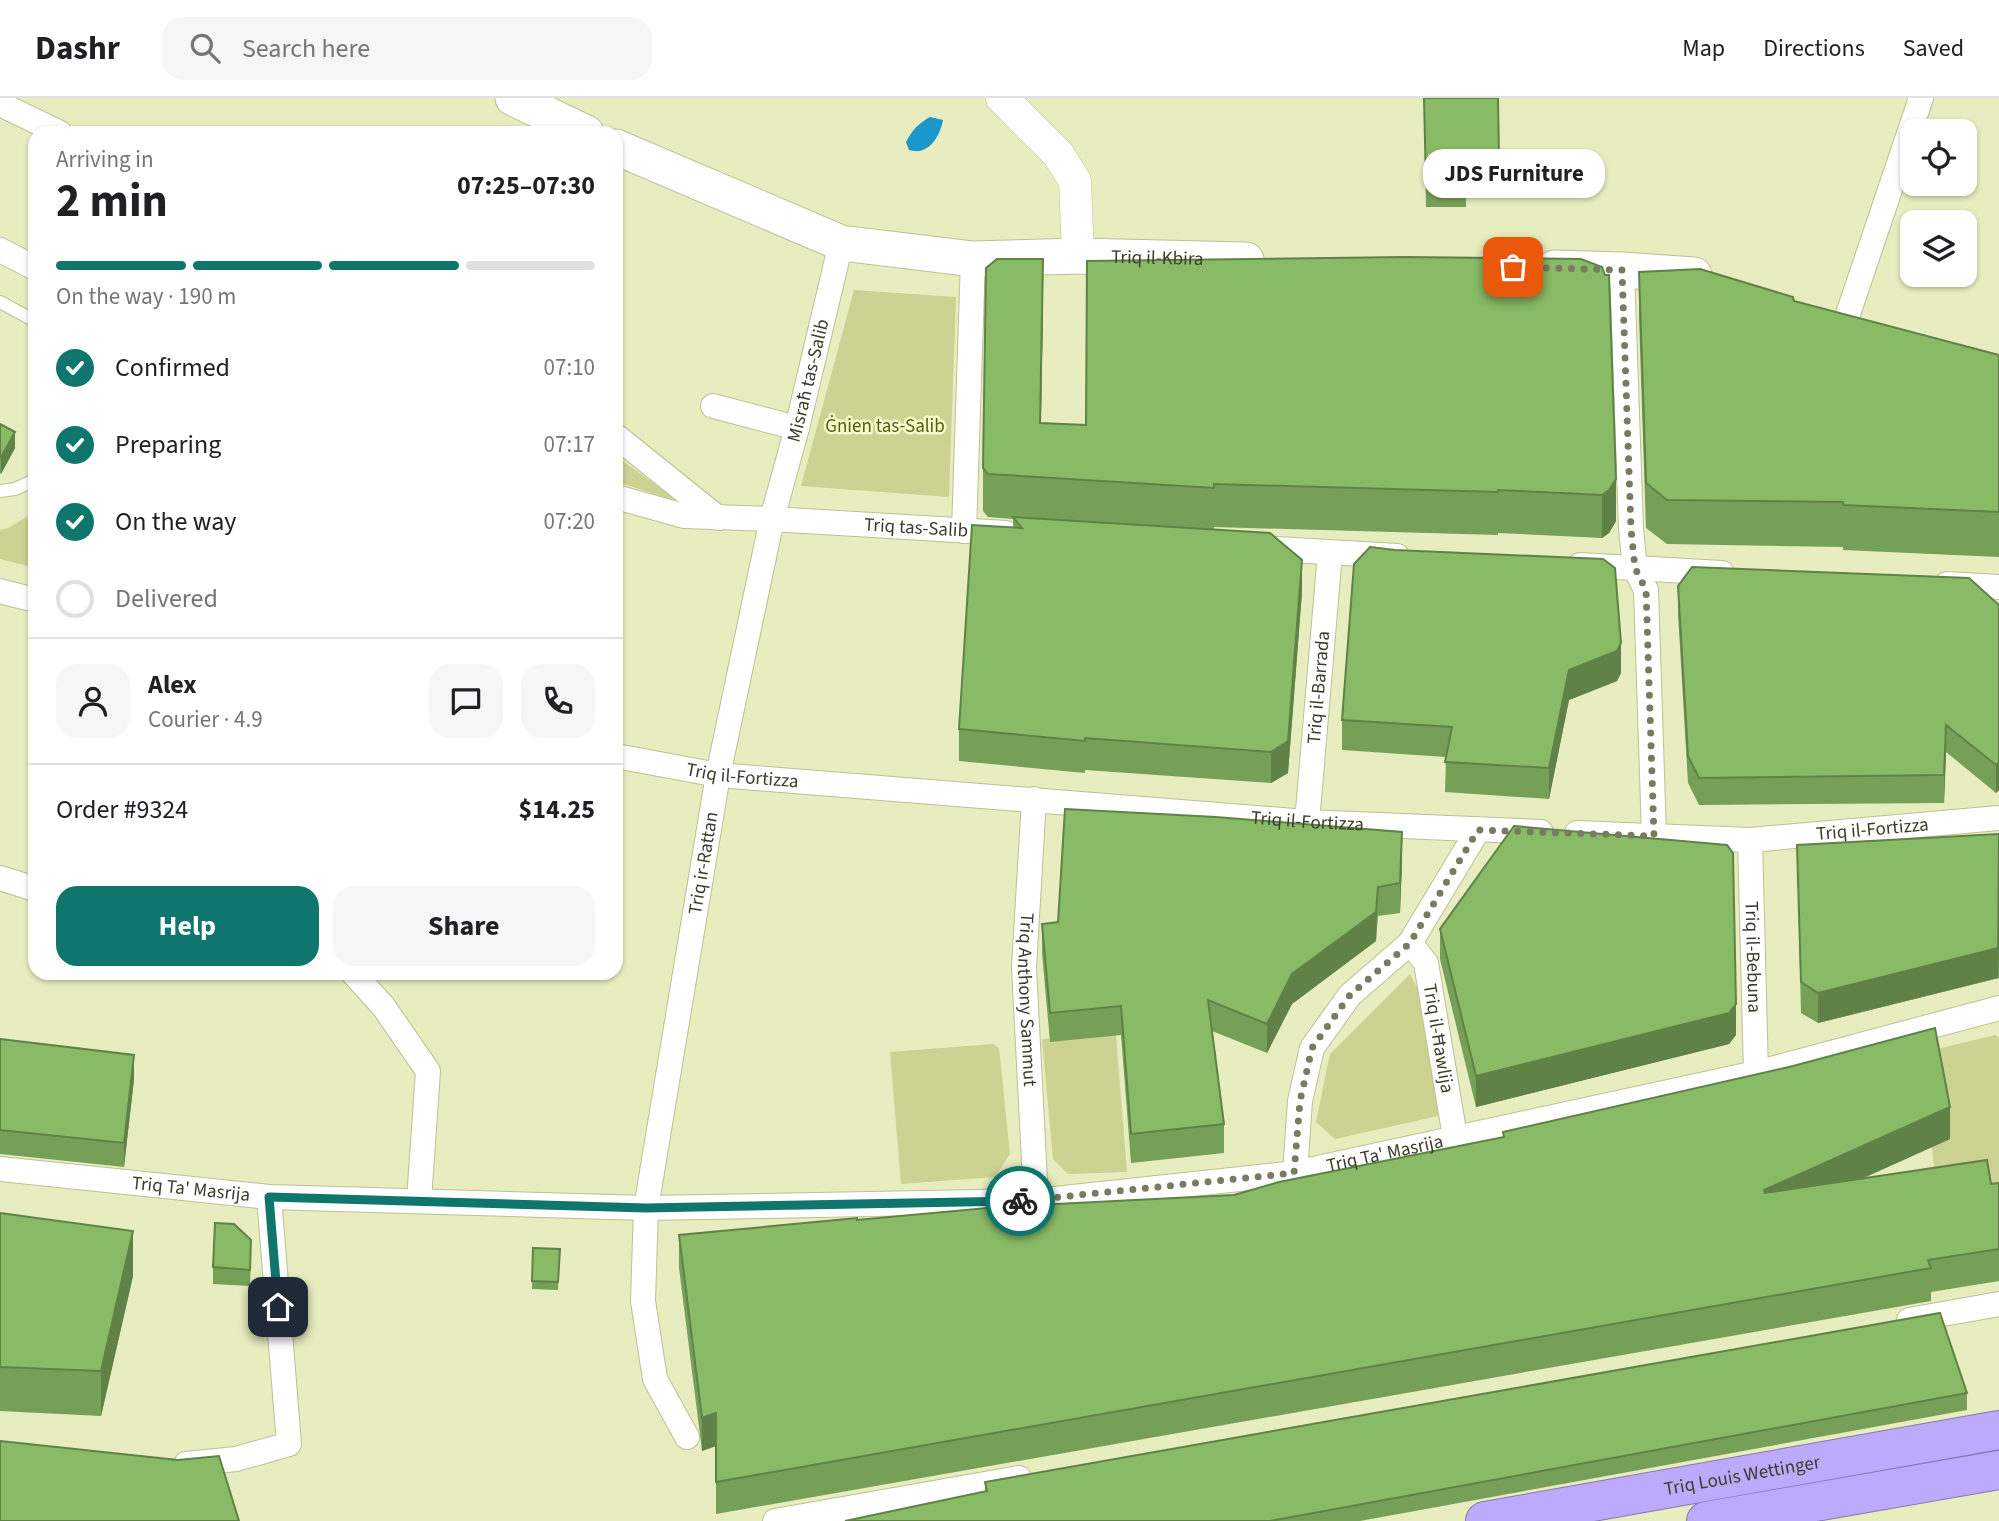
<!DOCTYPE html>
<meta charset="utf-8">
<style>
:root{--surface:#fff;--page:#f6f6f6;--text:#202124;--muted:#757577;--line:#e0e0e0;--accent:#0f766e}
body{margin:0;font-family:"Source Sans 3",sans-serif;background:var(--page);color:var(--text);height:100vh;display:flex;flex-direction:column;font-size:26px;white-space:nowrap}
*{box-sizing:border-box;margin:0}
p{font-size:23px;color:var(--muted)}
.icon{flex:none;width:38px;height:38px;fill:none;stroke:currentColor;stroke-width:2;stroke-linecap:round;stroke-linejoin:round}
.map{position:relative;flex:1;overflow:hidden}
.sheet{position:absolute;left:28px;top:28px;width:595px;height:854px;display:flex;flex-direction:column;background:var(--surface);border-radius:21px;box-shadow:0 2px 5px #0004}
.sheet>*{flex:none}
.fabs{position:absolute;left:1900px;top:21px;display:grid;gap:14px}
.fabs a{display:grid;place-items:center;width:77px;height:77px;border-radius:14px;background:var(--surface);box-shadow:0 2px 5px #0004;font-size:35px}
.pin{position:absolute;display:grid;place-items:center;width:60px;height:60px;color:#fff;margin:-30px;border-radius:14px;box-shadow:0 4px 10px #0006}
.courier{position:absolute;display:grid;place-items:center;width:70px;height:70px;margin:-35px;border:5px solid #0f766e;border-radius:50%;background:#fff;color:#222;box-shadow:0 2px 9px #0007}
.bubble{position:absolute;height:49px;border-radius:21px;background:var(--surface);box-shadow:0 2px 5px #0004;font-size:23px;font-weight:700;line-height:49px;text-align:center}
.summary em{font-style:normal;font-weight:700}
.summary div{display:flex;flex-direction:column-reverse}
.summary{display:flex;align-items:center;justify-content:space-between;height:119px;padding:0 28px}
h1{font-size:46px;font-weight:700;line-height:52px}
.bar{display:grid;grid-template-columns:repeat(4,1fr);gap:10px 7px;align-content:center;height:84px;padding:0 28px}
.bar i{height:9px;border-radius:5px;background:var(--line)}
.bar .current{background:var(--accent)}
.bar p{grid-column:span 4}
.line{display:flex;align-items:center;gap:18px;padding:0 28px;border-top:2px solid var(--line)}
.line div{flex:1}
.round{display:grid;place-items:center;flex:none;width:74px;height:74px;border-radius:21px;background:var(--page)}
ol{padding:0 28px;list-style:none}
li{display:flex;align-items:center;gap:21px;height:77px}
li p{margin-inline-start:auto}
li .icon{padding:7px;border-radius:50%;background:var(--accent);color:#fff;stroke-width:4}
li:last-child{color:var(--muted)}
li i{width:38px;height:38px;border:4px solid var(--line);border-radius:50%}
.cta{display:flex;gap:14px;margin-top:auto;padding:14px 28px}
.cta a{flex:1;height:80px;border-radius:21px;background:var(--accent);color:#fff;font-size:28px;font-weight:700;line-height:80px;text-align:center}
.cta a+a{background:var(--page);color:var(--text)}
header{display:flex;align-items:center;gap:42px;box-sizing:border-box;height:98px;padding:0 35px;background:var(--surface);border-bottom:2px solid var(--line)}
header strong{font-size:33px}
nav{display:flex;gap:38px;margin-inline-start:auto;font-size:24px}
.search{width:490px;height:63px;background:var(--page);display:flex;align-items:center;gap:18px;box-sizing:border-box;padding:0 24px;border-radius:21px;color:var(--muted);font-size:26px}
.map>svg:first-child{display:block}
.green{fill:#cbd292}
.water{fill:#1c97cb}
.lines{fill:none;stroke-linecap:round;stroke-linejoin:round}
.service-casing{stroke:#bbc194;stroke-width:14}
.minor-casing{stroke:#bbc194;stroke-width:26}
.tertiary-casing{stroke:#bbc194;stroke-width:33}
.secondary-casing{stroke:#bbc194;stroke-width:37}
.trunk-casing{stroke:#8576b3;stroke-width:40}
.service{stroke:#fff;stroke-width:12}
.minor{stroke:#fff;stroke-width:24}
.tertiary{stroke:#fff;stroke-width:32}
.secondary{stroke:#fff;stroke-width:35}
.trunk{stroke:#beaafc;stroke-width:38}
.wall{fill:#76a057}
.shaded-wall{fill:#608247}
.building{fill:#89ba65;stroke:#608247;stroke-width:2}
.done{stroke:#777b5f;stroke-width:7;stroke-dasharray:0 12.6}
.route{stroke:#0f766e;stroke-width:9}
.labels{text-anchor:middle;dominant-baseline:central;stroke-width:5;stroke-linejoin:round;paint-order:stroke}
.street-label{font-size:19px;fill:#3b3d2b;stroke:#f4facc}
.park-label{font-size:19px;fill:#575b11;stroke:#f4facc}
</style>
<header>
<strong>Dashr</strong>
<div class="search"><svg class="icon" aria-label="search" viewBox="0 0 24 24"><circle cx="10" cy="10" r="6"/><path d="M15 15l6 6"/></svg>Search here</div>
<nav><a>Map</a><a>Directions</a><a>Saved</a></nav>
</header>
<div class="map">
<svg width="1999" height="1423" viewBox="0 0 1999 1423">
<rect width="100%" height="100%" fill="#e7edbf"/>
<g class="green">
<path d="M 854,192 L 956,199 L 949,399 L 801,388 Z"/>
<path d="M 616,358 L 678,403 L 616,384 Z"/>
<path d="M 35,414 L 35,470 L 0,461 L 0,432 L 8,430 Z"/>
<path d="M 1410,876 L 1428,910 L 1447,1016 L 1335,1041 L 1316,1024 L 1330,956 Z"/>
<path d="M 1116,937 L 1127,1074 L 1068,1076 L 1053,1061 L 1042,941 Z"/>
<path d="M 1995,937 L 1999,939 L 1999,1092 L 1938,1101 L 1921,955 Z"/>
<path d="M 993,946 L 999,950 L 1010,1056 L 995,1079 L 901,1086 L 890,954 Z"/>
</g>
<path class="water" d="M 930,19 L 943,22 C 940,39 928,58 909,52 L 906,44 C 912,32 919,25 930,19 Z"/>
<g class="lines">
<g class="service-casing">
<g id="service">
<path d="M 0,204 L 35,223"/>
<path d="M 0,393 L 15,391 L 35,382"/>
</g>
</g>
<g class="minor-casing">
<g id="minor">
<path d="M 0,6 L 60,35"/>
<path d="M 0,152 L 35,170"/>
<path d="M 1622,172 L 1631,431 L 1635,470 L 1646,492 L 1654,738"/>
<path d="M 1847,219 L 1921,0"/>
<path d="M 713,308 L 797,330"/>
<path d="M 616,338 L 718,420"/>
<path id="s1" d="M 616,399 L 684,418 L 772,421 L 1006,435"/>
<path d="M 964,433 L 973,161"/>
<path d="M 1259,450 L 1397,458"/>
<path d="M 1580,467 L 1722,475"/>
<path d="M 1947,486 L 1999,489"/>
<path d="M 0,493 L 35,502"/>
<path id="s2" d="M 616,658 L 718,677 L 1307,724 L 1541,734"/>
<path id="s3" d="M 1034,701 L 1024,869 L 1036,1103"/>
<path id="s4" d="M 1307,724 L 1330,455"/>
<path id="s5" d="M 1577,735 L 1750,742 L 1999,720"/>
<path id="s6" d="M 1750,742 L 1756,975"/>
<path d="M 0,780 L 35,791"/>
<path id="s7" d="M 1410,845 L 1426,865 L 1455,1039"/>
<path d="M 353,875 L 383,908 L 428,973 L 419,1102"/>
<path id="s8" d="M 0,1071 L 269,1099 L 646,1110 L 1036,1103 L 1295,1075 L 1756,975 L 1999,910"/>
<path d="M 1295,1075 L 1300,1003 L 1312,950 L 1350,897 L 1410,845 L 1478,732"/>
<path d="M 1909,1222 L 1999,1206"/>
<path id="s9" d="M 687,1339 L 655,1281 L 643,1203 L 646,1110 L 718,677 L 772,421 L 797,330 L 841,145"/>
<path d="M 186,1366 L 236,1361 L 289,1346 L 269,1099"/>
<path d="M 775,1423 L 1019,1380"/>
</g>
</g>
<g class="tertiary-casing">
<path id="tertiary" d="M 1002,0 L 1058,56 L 1075,83 L 1078,158"/>
</g>
<g class="secondary-casing">
<g id="secondary">
<path d="M 513,0 L 586,35"/>
<path id="s10" d="M 616,49 L 841,145 L 973,161 L 1078,158 L 1246,162"/>
<path d="M 1554,170 L 1622,172 L 1694,177"/>
</g>
</g>
<g class="trunk-casing">
<g id="trunk">
<path id="s11" d="M 1485,1423 L 1999,1332"/>
<path d="M 1706,1423 L 1999,1372"/>
</g>
</g>
<use href="#service" class="service"/>
<use href="#minor" class="minor"/>
<use href="#tertiary" class="tertiary"/>
<use href="#secondary" class="secondary"/>
<use href="#trunk" class="trunk"/>
</g>
<g class="wall">
<path d="M 1424,0 L 1498,0 L 1499,86 L 1466,87 L 1466,109 L 1426,109 Z"/>
<path d="M 1581,161 L 1616,423 L 1609,435 L 1602,440 L 1498,435 L 1498,437 L 1214,429 L 1214,431 L 1302,494 L 1288,675 L 1271,685 L 1085,672 L 1085,675 L 959,663 L 959,631 L 1013,429 L 1013,421 L 988,419 L 983,413 L 983,370 L 1043,204 L 1041,325 L 1086,327 Z"/>
<path d="M 1639,174 L 1794,203 L 1999,257 L 1999,459 L 1843,452 L 1843,449 L 1667,446 L 1646,430 L 1639,219 Z"/>
<path d="M 0,326 L 15,350 L 1,376 L 0,375 Z"/>
<path d="M 1678,488 L 1999,507 L 1999,692 L 1996,695 L 1946,654 L 1944,705 L 1699,707 L 1688,685 L 1678,516 Z"/>
<path d="M 1621,575 L 1617,583 L 1569,602 L 1549,701 L 1445,694 L 1446,659 L 1342,652 L 1342,622 Z"/>
<path d="M 1999,736 L 1999,880 L 1818,925 L 1801,915 L 1797,747 Z"/>
<path d="M 1402,763 L 1400,815 L 1378,818 L 1376,843 L 1292,906 L 1267,955 L 1212,933 L 1224,1026 L 1224,1055 L 1131,1065 L 1121,937 L 1050,944 L 1042,855 L 1042,826 L 1058,824 Z"/>
<path d="M 1440,831 L 1736,937 L 1729,946 L 1476,1009 L 1440,861 Z"/>
<path d="M 0,941 L 134,981 L 124,1069 L 0,1056 Z"/>
<path d="M 1503,1034 L 1950,1041 L 1864,1080 L 1991,1086 L 1999,1085 L 1999,1183 L 1931,1194 L 1931,1203 L 716,1416 L 716,1348 L 702,1353 L 679,1170 L 679,1137 L 857,1122 L 1234,1097 L 1503,1039 Z"/>
<path d="M 0,1115 L 133,1178 L 101,1318 L 0,1313 Z"/>
<path d="M 533,1150 L 560,1151 L 558,1192 L 532,1191 Z"/>
<path d="M 251,1158 L 250,1188 L 213,1186 L 213,1169 Z"/>
<path d="M 1967,1295 L 1967,1312 L 1360,1423 L 845,1423 L 985,1394 L 985,1384 Z"/>
</g>
<g class="shaded-wall">
<path d="M 1043,161 L 1043,204 L 1040,368 L 1040,325 Z"/>
<path d="M 15,334 L 15,350 L 1,376 L 1,359 Z"/>
<path d="M 1616,381 L 1616,423 L 1609,435 L 1602,440 L 1602,397 Z"/>
<path d="M 1302,462 L 1302,494 L 1288,675 L 1271,685 L 1271,654 Z"/>
<path d="M 1621,545 L 1621,575 L 1617,583 L 1569,602 L 1549,701 L 1549,670 L 1569,572 Z"/>
<path d="M 1946,627 L 1946,654 L 1944,705 L 1944,677 Z"/>
<path d="M 1999,664 L 1999,692 L 1996,695 L 1996,667 Z"/>
<path d="M 1402,734 L 1402,763 L 1400,815 L 1400,785 Z"/>
<path d="M 1378,789 L 1376,843 L 1292,906 L 1267,955 L 1267,926 L 1292,876 Z"/>
<path d="M 1999,849 L 1998,880 L 1818,925 L 1818,895 Z"/>
<path d="M 1736,906 L 1736,937 L 1729,946 L 1476,1009 L 1476,978 Z"/>
<path d="M 134,957 L 134,981 L 124,1069 L 124,1045 Z"/>
<path d="M 1950,1009 L 1950,1041 L 1764,1124 L 1764,1092 Z"/>
<path d="M 133,1133 L 133,1178 L 101,1318 L 101,1273 Z"/>
<path d="M 716,1315 L 716,1348 L 702,1353 L 702,1320 Z"/>
</g>
<g class="building">
<path d="M 1424,0 L 1498,0 L 1499,62 L 1466,62 L 1466,85 L 1426,85 Z"/>
<path d="M 1405,159 L 1581,161 L 1602,169 L 1605,177 L 1609,177 L 1616,381 L 1609,392 L 1602,397 L 1498,392 L 1498,394 L 1214,386 L 1214,390 L 988,376 L 983,370 L 986,170 L 997,161 L 1043,161 L 1040,325 L 1086,327 L 1087,163 Z"/>
<path d="M 1700,171 L 1793,199 L 1794,203 L 1999,257 L 1999,414 L 1843,407 L 1843,404 L 1667,402 L 1646,385 L 1639,174 Z"/>
<path d="M 0,326 L 15,334 L 1,359 L 0,359 Z"/>
<path d="M 1013,419 L 1270,435 L 1302,462 L 1288,643 L 1271,654 L 1085,640 L 1085,643 L 959,631 L 972,427 L 1022,430 Z"/>
<path d="M 1370,449 L 1395,452 L 1603,461 L 1615,470 L 1621,545 L 1617,553 L 1569,572 L 1549,670 L 1445,664 L 1452,629 L 1342,622 L 1354,466 Z"/>
<path d="M 1692,469 L 1969,480 L 1999,507 L 1999,664 L 1996,667 L 1946,627 L 1944,677 L 1699,680 L 1688,658 L 1678,488 Z"/>
<path d="M 1065,711 L 1216,719 L 1402,734 L 1400,785 L 1378,789 L 1376,814 L 1292,876 L 1267,926 L 1208,902 L 1224,1026 L 1131,1036 L 1121,908 L 1050,915 L 1042,826 L 1058,824 Z"/>
<path d="M 1514,728 L 1727,747 L 1733,755 L 1736,906 L 1729,915 L 1476,978 L 1440,831 Z"/>
<path d="M 1999,736 L 1998,850 L 1818,895 L 1801,884 L 1797,747 Z"/>
<path d="M 1935,930 L 1950,1009 L 1764,1092 L 1765,1095 L 1987,1062 L 1991,1086 L 1999,1085 L 1999,1151 L 1928,1162 L 1931,1170 L 716,1384 L 716,1315 L 702,1320 L 679,1137 L 857,1120 L 857,1122 L 998,1109 L 1234,1097 L 1279,1084 L 1504,1039 L 1503,1034 L 1793,968 Z"/>
<path d="M 0,941 L 134,957 L 124,1045 L 0,1032 Z"/>
<path d="M 0,1115 L 133,1133 L 101,1273 L 0,1269 Z"/>
<path d="M 215,1125 L 234,1126 L 251,1142 L 250,1172 L 213,1169 Z"/>
<path d="M 533,1150 L 560,1151 L 558,1184 L 532,1183 Z"/>
<path d="M 1940,1215 L 1967,1295 L 1270,1423 L 845,1423 L 987,1393 L 985,1384 Z"/>
<path d="M 0,1343 L 178,1362 L 219,1358 L 239,1423 L 0,1423 Z"/>
</g>
<g class="lines">
<path class="done" d="M 1020,1103 L 1294,1075 L 1300,1003 L 1312,950 L 1350,897 L 1410,845 L 1478,732 L 1654,738 L 1646,492 L 1635,470 L 1631,431 L 1622,172 L 1513,169"/>
<path class="route" d="M 278,1209 L 269,1099 L 646,1110 L 1020,1103"/>
</g>
<g class="labels">
<g class="street-label">
<text stroke="none"><textPath href="#s10" startOffset="562">Triq il-Kbira</textPath></text>
<text stroke="none"><textPath href="#s9" startOffset="1082">Misraħ tas-Salib</textPath></text>
<text stroke="none"><textPath href="#s1" startOffset="303">Triq tas-Salib</textPath></text>
<text stroke="none"><textPath href="#s4" startOffset="135">Triq il-Barrada</textPath></text>
<text stroke="none"><textPath href="#s2" startOffset="128">Triq il-Fortizza</textPath></text>
<text stroke="none"><textPath href="#s2" startOffset="695">Triq il-Fortizza</textPath></text>
<text stroke="none"><textPath href="#s5" startOffset="296">Triq il-Fortizza</textPath></text>
<text stroke="none"><textPath href="#s9" startOffset="588">Triq ir-Rattan</textPath></text>
<text stroke="none"><textPath href="#s6" startOffset="117">Triq il-Bebuna</textPath></text>
<text stroke="none"><textPath href="#s3" startOffset="201">Triq Anthony Sammut</textPath></text>
<text stroke="none"><textPath href="#s7" startOffset="102">Triq il-Ħawlija</textPath></text>
<text stroke="none"><textPath href="#s8" startOffset="1390">Triq Ta' Masrija</textPath></text>
<text stroke="none"><textPath href="#s8" startOffset="192">Triq Ta' Masrija</textPath></text>
<text stroke="none"><textPath href="#s11" startOffset="261">Triq Louis Wettinger</textPath></text>
</g>
<g class="park-label">
<text x="885" y="328">Ġnien tas-Salib</text>
</g>
</g>
</svg>
<div class="fabs">
<a><svg class="icon" aria-label="locate" viewBox="0 0 24 24"><circle cx="12" cy="12" r="6"/><path d="M12 2v4M12 18v4M2 12h4M18 12h4"/></svg></a>
<a><svg class="icon" aria-label="layers" viewBox="0 0 24 24"><path d="M12 4l9 5-9 5-9-5zM3 14l9 5 9-5"/></svg></a>
</div>
<div class="pin" style="left:1513px;top:169px;background:#ea580c"><svg class="icon" aria-label="bag" viewBox="0 0 24 24"><path d="M5 8h14l-1 12H6zM9 8a3 3 0 0 1 6 0"/></svg></div>
<div class="pin" style="left:278px;top:1209px;background:#1f2937"><svg class="icon" aria-label="home" viewBox="0 0 24 24"><path d="M3 11l9-7 9 7M6 9v11h12V9"/></svg></div>
<div class="courier" style="left:1020px;top:1103px"><svg class="icon" aria-label="bike" viewBox="0 0 24 24"><circle cx="6" cy="16" r="4"/><circle cx="18" cy="16" r="4"/><path d="M6 16l4-8h5l3 8M10 8l3 8H6M13 5h3"/></svg></div>
<div class="bubble" style="left:1423px;top:51px;width:182px">JDS Furniture</div>
<section class="sheet">
<div class="summary"><div><h1>2 min</h1><p>Arriving in</p></div><em>07:25–07:30</em></div>
<div class="bar"><i class="current"></i><i class="current"></i><i class="current"></i><i></i><p>On the way · 190 m</p></div>
<ol>
<li><svg class="icon" aria-label="check" viewBox="0 0 24 24"><path d="M5 12l5 5 9-10"/></svg>Confirmed<p>07:10</p></li>
<li><svg class="icon" aria-label="check" viewBox="0 0 24 24"><path d="M5 12l5 5 9-10"/></svg>Preparing<p>07:17</p></li>
<li><svg class="icon" aria-label="check" viewBox="0 0 24 24"><path d="M5 12l5 5 9-10"/></svg>On the way<p>07:20</p></li>
<li><i></i>Delivered</li>
</ol>
<div class="line" style="height:126px"><a class="round"><svg class="icon" aria-label="person" viewBox="0 0 24 24"><circle cx="12" cy="8" r="4"/><path d="M4 21q1-7 8-7t8 7"/></svg></a><div><b>Alex</b><p>Courier · 4.9</p></div><a class="round"><svg class="icon" aria-label="chat" viewBox="0 0 24 24"><path d="M4 5h16v11H9l-5 4z"/></svg></a><a class="round"><svg class="icon" aria-label="phone" viewBox="0 0 24 24"><path d="M5 4h4l2 5-3 2q2 4 5 5l2-3 5 2v4C11 20 4 13 5 4z"/></svg></a></div>
<div class="line" style="height:91px"><div>Order #9324</div><b>$14.25</b></div>
<div class="cta"><a>Help</a><a>Share</a></div>
</section>
</div>
